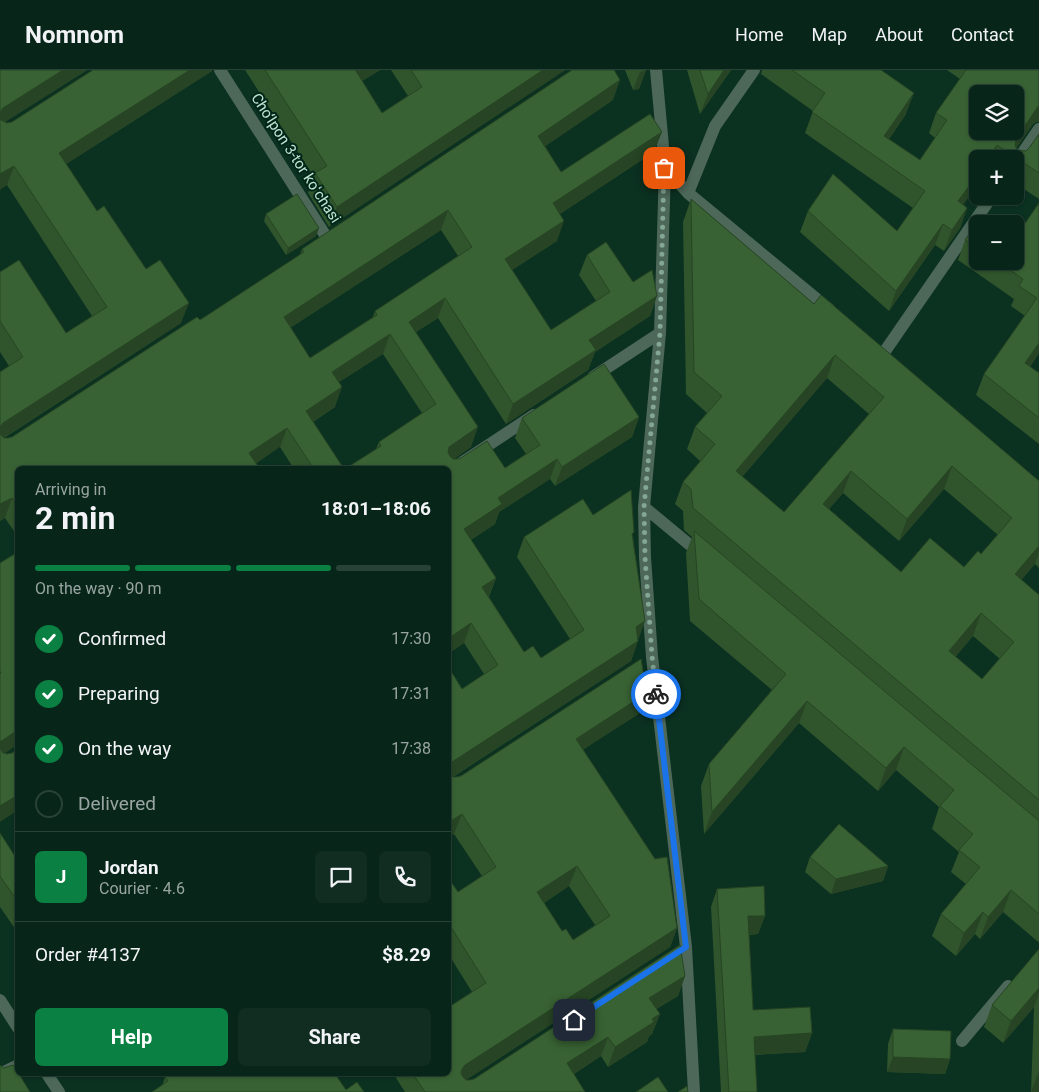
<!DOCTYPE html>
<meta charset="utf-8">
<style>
:root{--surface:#082519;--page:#112d22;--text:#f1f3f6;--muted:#98a5a2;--line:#294238;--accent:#0b8043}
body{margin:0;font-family:Roboto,sans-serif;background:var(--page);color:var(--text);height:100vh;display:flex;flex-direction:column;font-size:19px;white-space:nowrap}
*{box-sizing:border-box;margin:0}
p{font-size:16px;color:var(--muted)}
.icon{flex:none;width:28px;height:28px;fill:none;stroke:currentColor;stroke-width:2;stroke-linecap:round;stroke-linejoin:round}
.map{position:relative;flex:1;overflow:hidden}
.details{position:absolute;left:15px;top:396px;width:436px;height:610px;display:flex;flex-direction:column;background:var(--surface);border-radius:8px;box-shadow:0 1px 4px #0004,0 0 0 1px var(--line)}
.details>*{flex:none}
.controls{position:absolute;left:969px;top:15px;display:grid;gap:10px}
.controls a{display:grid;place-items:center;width:55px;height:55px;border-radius:8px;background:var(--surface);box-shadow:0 1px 4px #0004,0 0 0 1px var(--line);font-size:25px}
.pin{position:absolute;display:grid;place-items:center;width:42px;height:42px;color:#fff;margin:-21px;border-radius:10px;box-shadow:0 2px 8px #0006}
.courier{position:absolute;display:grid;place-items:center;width:50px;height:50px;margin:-25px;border:4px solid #1a73e8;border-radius:50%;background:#fff;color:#222;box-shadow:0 1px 6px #0007}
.overview em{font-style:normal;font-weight:700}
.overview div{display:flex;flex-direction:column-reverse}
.overview{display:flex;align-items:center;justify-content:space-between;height:85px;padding:0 20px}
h1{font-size:32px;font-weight:700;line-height:38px}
.bar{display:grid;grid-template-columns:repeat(4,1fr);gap:8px 5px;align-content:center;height:60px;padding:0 20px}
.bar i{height:6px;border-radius:4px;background:var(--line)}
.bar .active{background:var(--accent)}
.bar p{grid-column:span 4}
.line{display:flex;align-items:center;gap:12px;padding:0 20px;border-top:1px solid var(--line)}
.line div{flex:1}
.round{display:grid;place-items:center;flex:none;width:52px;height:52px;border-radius:8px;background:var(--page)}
ol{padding:0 20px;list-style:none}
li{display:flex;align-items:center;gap:15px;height:55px}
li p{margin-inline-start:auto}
li .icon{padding:5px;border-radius:50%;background:var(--accent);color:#fff;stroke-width:4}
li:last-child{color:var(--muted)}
li i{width:28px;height:28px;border:2px solid var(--line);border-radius:50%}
.action{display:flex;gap:10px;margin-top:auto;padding:10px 20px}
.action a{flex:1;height:58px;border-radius:8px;background:var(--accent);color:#fff;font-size:20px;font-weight:700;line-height:58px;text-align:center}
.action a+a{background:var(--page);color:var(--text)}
header{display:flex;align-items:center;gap:30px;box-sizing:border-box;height:70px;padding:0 25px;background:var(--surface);border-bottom:1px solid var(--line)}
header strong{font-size:24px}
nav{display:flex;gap:28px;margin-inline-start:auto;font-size:18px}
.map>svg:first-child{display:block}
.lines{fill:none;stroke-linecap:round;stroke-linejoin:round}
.minor{stroke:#4d6859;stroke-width:12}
.wall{fill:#30542c;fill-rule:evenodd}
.shaded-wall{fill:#274524}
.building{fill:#386233;stroke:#274524;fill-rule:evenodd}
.done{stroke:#83a695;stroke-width:5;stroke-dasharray:0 9}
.route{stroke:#1a73e8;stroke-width:6}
.labels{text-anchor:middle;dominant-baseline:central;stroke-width:4;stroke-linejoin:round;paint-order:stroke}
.street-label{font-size:15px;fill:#c3e5d3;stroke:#012718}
</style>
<header>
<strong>Nomnom</strong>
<nav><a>Home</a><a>Map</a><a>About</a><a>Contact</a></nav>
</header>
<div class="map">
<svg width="1039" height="1022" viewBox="0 0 1039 1022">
<rect width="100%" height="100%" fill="#0b3121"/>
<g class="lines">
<g class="minor">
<path d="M 220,0 L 327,168"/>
<path d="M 656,0 L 665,98 L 660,263 L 644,437 L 645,487 L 652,587 L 686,877 L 694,1022"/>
<path d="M 1015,94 L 1039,59"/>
<path d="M 665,98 L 688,123 L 830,240"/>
<path d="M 688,123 L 715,56 L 754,0"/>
<path d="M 883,284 L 992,126"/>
<path d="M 593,307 L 660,263"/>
<path d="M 449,401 L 534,345"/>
<path d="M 644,437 L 702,485"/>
<path d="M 0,930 L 18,958"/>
<path d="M 962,971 L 1008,916"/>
<path d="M 0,1004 L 18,995"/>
<path d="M 47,1004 L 59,1022"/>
</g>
</g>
<g class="wall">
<path d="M 0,0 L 87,0 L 5,52 L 7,53 L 12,52 L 93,0 L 212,0 L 212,1 L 66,94 L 97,141 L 181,253 L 4,368 L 8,368 L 12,367 L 200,250 L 300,185 L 302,179 L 613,30 L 545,76 L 561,102 L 654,82 L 560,144 L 557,171 L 512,200 L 551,260 L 596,231 L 579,205 L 587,185 L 657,226 L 650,246 L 595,282 L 588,300 L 506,354 L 438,248 L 416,262 L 471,377 L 454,389 L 505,398 L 526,384 L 515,368 L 522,348 L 639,347 L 632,367 L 555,416 L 550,409 L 499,442 L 495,454 L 471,470 L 496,508 L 489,527 L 524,582 L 541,588 L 570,569 L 517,487 L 524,467 L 593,445 L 633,466 L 638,570 L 631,591 L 453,707 L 457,707 L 640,643 L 583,679 L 677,858 L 670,877 L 466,1010 L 470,1010 L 474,1009 L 685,906 L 678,926 L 656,939 L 660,944 L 652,964 L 649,966 L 647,972 L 608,997 L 601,986 L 574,1004 L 585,1022 L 405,1022 L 396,1008 L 397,1004 L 449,1004 L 472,922 L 449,885 L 449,809 L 458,822 L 482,806 L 454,764 L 449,767 L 449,598 L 462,619 L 484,604 L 464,573 L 449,583 L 449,399 L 376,379 L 379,372 L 422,343 L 383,284 L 339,312 L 335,337 L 313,352 L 344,399 L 294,399 L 280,377 L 18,399 L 18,467 L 5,448 L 0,451 L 0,302 L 9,296 L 0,282 L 0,202 L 66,263 L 92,246 L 7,115 ZM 441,160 L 458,186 L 375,241 L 373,247 L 310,288 L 290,258 ZM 569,816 L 595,855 L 573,870 L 562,861 L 544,833 Z"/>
<path d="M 245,0 L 380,0 L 362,11 L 382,43 L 408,26 L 391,0 L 565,0 L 329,157 L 308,123 L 314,107 Z"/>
<path d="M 625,0 L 646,0 L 639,19 L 633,20 Z"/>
<path d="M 687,0 L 731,0 L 700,44 Z"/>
<path d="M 762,0 L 881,0 L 906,44 L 889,69 L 920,90 L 935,68 L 929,63 L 936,43 L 960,9 L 947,0 L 1039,0 L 1039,52 L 1036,52 L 1033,54 L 1016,78 L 1018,80 L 1026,81 L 1029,78 L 1039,64 L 1039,129 L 1015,113 L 1015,89 L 978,89 L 978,114 L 963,134 L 967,138 L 960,158 L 944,181 L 935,175 L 889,241 L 800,162 L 808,141 L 897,161 L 913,138 L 805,63 L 813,41 L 761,4 Z"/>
<path d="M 691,129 L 814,234 L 1039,411 L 1039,498 L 1035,494 L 1021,510 L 1039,525 L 1039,872 L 1037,871 L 1003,842 L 980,869 L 975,864 L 956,886 L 932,866 L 941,844 L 966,814 L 951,802 L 959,782 L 932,759 L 939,737 L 896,700 L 878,721 L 799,653 L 704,764 L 701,716 L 709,694 L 772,620 L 690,551 L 686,483 L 692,467 L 684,460 L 683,441 L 675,434 L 683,412 L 700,391 L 687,379 L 695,357 L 707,343 L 686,324 L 683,152 ZM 827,308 L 869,344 L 784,442 L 742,407 ZM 944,419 L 998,465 L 981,484 L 964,497 L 901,502 L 829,439 L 843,423 L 899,471 ZM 973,566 L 1000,589 L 982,609 L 955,587 Z"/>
<path d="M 1039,133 L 1039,283 L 1030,297 L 1039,303 L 1039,374 L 976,325 L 984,304 L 1025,246 L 1011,236 L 1014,229 L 958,190 L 965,170 L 978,154 L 978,191 L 1015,191 Z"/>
<path d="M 266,144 L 316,166 L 286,185 L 264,151 Z"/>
<path d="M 0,763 L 18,791 L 18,863 L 0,837 Z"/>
<path d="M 810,787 L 888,796 L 883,811 L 831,824 L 805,802 Z"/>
<path d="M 717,819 L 765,846 L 758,864 L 749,865 L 753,940 L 812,963 L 805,982 L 755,985 L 757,1022 L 721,1022 L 711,837 Z"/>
<path d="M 1039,879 L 1039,1022 L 1031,1022 L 1034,937 L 1003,973 L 984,957 L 992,935 Z"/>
<path d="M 893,959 L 950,989 L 945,1004 L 887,1002 L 888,974 Z"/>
<path d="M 165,1007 L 346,1020 L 364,1022 L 162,1016 Z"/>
</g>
<g class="shaded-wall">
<path d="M 63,0 L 87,0 L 0,55 L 0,42 L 3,38 Z"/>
<path d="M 190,0 L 212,0 L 212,1 L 52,103 L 59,83 Z"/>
<path d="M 356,0 L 380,0 L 348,20 Z"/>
<path d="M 543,0 L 565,0 L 329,157 L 337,137 Z"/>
<path d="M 646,0 L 639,19 L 633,20 L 640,2 Z"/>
<path d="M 724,0 L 731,0 L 700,44 L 708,24 Z"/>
<path d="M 620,10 L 613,30 L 531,86 L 538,66 Z"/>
<path d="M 914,23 L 906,44 L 877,87 L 884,66 Z"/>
<path d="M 1039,35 L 1039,52 L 1036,52 L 1033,54 L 1012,85 L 1016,69 Z"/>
<path d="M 662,62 L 654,82 L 546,153 L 553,133 Z"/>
<path d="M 997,75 L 992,89 L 988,89 Z"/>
<path d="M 14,96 L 7,115 L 0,120 L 0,104 Z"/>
<path d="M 978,104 L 978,114 L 951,152 L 958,131 Z"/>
<path d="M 967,138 L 960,158 L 944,181 L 952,160 Z"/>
<path d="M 448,140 L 441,160 L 276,267 L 284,247 Z"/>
<path d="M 564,151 L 557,171 L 498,209 L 505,189 Z"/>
<path d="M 943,154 L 935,175 L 889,241 L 896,221 Z"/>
<path d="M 319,158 L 316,166 L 286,185 L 288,178 Z"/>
<path d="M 657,226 L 650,246 L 595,282 L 588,300 L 506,354 L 513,334 L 589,270 Z"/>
<path d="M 445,228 L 438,248 L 402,271 L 409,252 Z"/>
<path d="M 189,233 L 181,253 L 0,370 L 0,357 L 3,353 Z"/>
<path d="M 390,264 L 383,284 L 325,321 L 332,302 Z"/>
<path d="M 1039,273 L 1039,283 L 1018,314 L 1025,293 Z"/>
<path d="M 835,285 L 827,308 L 728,423 L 736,401 Z"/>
<path d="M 342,317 L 335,337 L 299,361 L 306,341 Z"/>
<path d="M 639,347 L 632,367 L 555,416 L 562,397 Z"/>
<path d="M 478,357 L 471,377 L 442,397 L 449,377 Z"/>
<path d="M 287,358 L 280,377 L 248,399 L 249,383 Z"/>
<path d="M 557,389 L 550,409 L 499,442 L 495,454 L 457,479 L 464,459 L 498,428 Z"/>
<path d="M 952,396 L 944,419 L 899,471 L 907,449 Z"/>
<path d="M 851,401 L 843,423 L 814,456 L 823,434 Z"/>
<path d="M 12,428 L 5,448 L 0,451 L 0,434 Z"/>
<path d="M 1039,476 L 1039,482 L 1035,494 L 1007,527 L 1015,504 Z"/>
<path d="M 496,508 L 488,528 L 482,517 Z"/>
<path d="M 981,543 L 973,566 L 941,604 L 949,581 Z"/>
<path d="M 645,551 L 638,571 L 636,557 Z"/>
<path d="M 471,553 L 464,573 L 449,583 L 449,568 Z"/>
<path d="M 638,571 L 631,591 L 449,709 L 449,696 L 452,692 Z"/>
<path d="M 647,623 L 640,643 L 569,689 L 576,669 Z"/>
<path d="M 807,631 L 799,653 L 704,764 L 712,742 Z"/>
<path d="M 18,660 L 18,676 L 14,677 L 0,687 L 0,672 Z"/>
<path d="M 904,677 L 896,700 L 878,721 L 886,698 Z"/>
<path d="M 18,725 L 18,740 L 0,752 L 0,736 Z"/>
<path d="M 462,744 L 454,764 L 449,767 L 449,752 Z"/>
<path d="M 577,796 L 569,816 L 530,842 L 537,822 Z"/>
<path d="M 888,796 L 883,811 L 831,824 L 836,809 Z"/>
<path d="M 1011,820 L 1003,842 L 980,869 L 988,847 Z"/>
<path d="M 983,842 L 975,864 L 956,886 L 964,863 Z"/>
<path d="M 748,846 L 765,846 L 758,864 L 741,865 Z"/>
<path d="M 677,858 L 670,877 L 458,1015 L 462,999 L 465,995 Z"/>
<path d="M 685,906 L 678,926 L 642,948 L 649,928 Z"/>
<path d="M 1039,918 L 1039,923 L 1034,937 L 1003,973 L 1011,951 Z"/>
<path d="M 660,944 L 652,964 L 649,966 L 647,972 L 608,997 L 615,977 L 652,949 Z"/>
<path d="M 812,963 L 805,982 L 747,985 L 754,967 Z"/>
<path d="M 608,967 L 601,986 L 560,1013 L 567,993 Z"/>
<path d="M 893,987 L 950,989 L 945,1004 L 887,1002 Z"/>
<path d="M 1039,1001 L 1039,1022 L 1031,1022 Z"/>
</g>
<g class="building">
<path d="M 0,0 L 63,0 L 3,38 L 0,42 Z"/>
<path d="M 93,0 L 190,0 L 59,83 L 97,141 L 104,136 L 146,199 L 160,190 L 189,233 L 3,353 L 0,357 L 0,302 L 23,287 L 0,251 L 0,202 L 19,190 L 66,263 L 107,237 L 14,96 L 0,104 L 0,48 L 1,50 L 7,53 L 12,52 Z"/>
<path d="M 265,0 L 356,0 L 356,1 L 382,43 L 422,17 L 411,0 L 543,0 L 337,137 L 315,103 L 327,96 Z"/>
<path d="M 572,0 L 614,0 L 620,10 L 538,66 L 561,102 L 650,44 L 662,62 L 553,133 L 564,151 L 505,189 L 551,260 L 610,222 L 587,185 L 606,172 L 633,212 L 652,200 L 657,226 L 589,270 L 596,280 L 513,334 L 445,228 L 409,252 L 478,357 L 449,377 L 448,382 L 450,386 L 453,389 L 457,389 L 461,388 L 487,371 L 505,398 L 540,375 L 522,348 L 604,294 L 639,347 L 562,397 L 557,389 L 498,428 L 502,434 L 464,459 L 496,508 L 482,517 L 524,582 L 533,576 L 541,588 L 584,560 L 524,467 L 583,429 L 593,445 L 631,420 L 634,462 L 632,464 L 645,551 L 636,557 L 638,571 L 452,692 L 449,696 L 449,598 L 462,619 L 498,595 L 471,553 L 449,568 L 449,399 L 345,399 L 381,376 L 379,372 L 436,334 L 390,264 L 332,302 L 342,317 L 306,341 L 344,399 L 314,399 L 287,358 L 249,383 L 260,399 L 18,399 L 18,436 L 12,428 L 0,434 L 0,363 L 1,365 L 4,368 L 8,368 L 12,367 L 197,247 L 200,250 L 304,182 L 302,179 ZM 448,140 L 472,177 L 375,241 L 377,245 L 310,288 L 284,247 Z"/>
<path d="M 700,0 L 724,0 L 708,24 Z"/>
<path d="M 792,0 L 881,0 L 914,23 L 884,66 L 920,90 L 947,50 L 936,43 L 966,0 L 1039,0 L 1039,35 L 1016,69 L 1015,76 L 1018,80 L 1026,81 L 1029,78 L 1039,64 L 1039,103 L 997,75 L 988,89 L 978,89 L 978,104 L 958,131 L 967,138 L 952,160 L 943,154 L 896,221 L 808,141 L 833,104 L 897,161 L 925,121 L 812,42 L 825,23 ZM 978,24 L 1015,24 L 1015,61 L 978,61 Z"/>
<path d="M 297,124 L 319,158 L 288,178 L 266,144 Z"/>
<path d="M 691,129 L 814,234 L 821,225 L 1039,411 L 1039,476 L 1015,504 L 1039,525 L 1039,730 L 693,438 L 691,419 L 683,412 L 715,374 L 695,357 L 722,326 L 694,302 ZM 835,285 L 884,327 L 784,442 L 736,401 ZM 952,396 L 1012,448 L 981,484 L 978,481 L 964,497 L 930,468 L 901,502 L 823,434 L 851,401 L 907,449 ZM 981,543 L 1014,572 L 982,609 L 949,581 Z"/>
<path d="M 1039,133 L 1039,273 L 1025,293 L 1039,303 L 1039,348 L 984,304 L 1037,228 L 1019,216 L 1023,209 L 997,191 L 1015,191 L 1015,168 Z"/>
<path d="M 981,147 L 991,154 L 978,154 L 978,178 L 965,170 Z"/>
<path d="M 694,461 L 1039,751 L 1039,844 L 1011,820 L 988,847 L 983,842 L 964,863 L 941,844 L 980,797 L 959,780 L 973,764 L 940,736 L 954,720 L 904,677 L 886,698 L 807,631 L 712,742 L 709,694 L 786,604 L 699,529 Z"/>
<path d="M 18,482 L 18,660 L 0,672 L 0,673 L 0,603 L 1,603 L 0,601 L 0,493 Z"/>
<path d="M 641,589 L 647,623 L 576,669 L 655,789 L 667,787 L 677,858 L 465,995 L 462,999 L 461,1003 L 463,1007 L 466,1010 L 470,1010 L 474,1009 L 680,875 L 685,906 L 649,928 L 660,944 L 652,949 L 654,952 L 615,977 L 608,967 L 567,993 L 585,1022 L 425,1022 L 413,1004 L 449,1004 L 449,937 L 486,913 L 449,854 L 449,809 L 458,822 L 496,797 L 462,744 L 449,752 L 449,702 L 450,704 L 453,707 L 457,707 L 461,706 ZM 577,796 L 610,846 L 573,870 L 566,859 L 562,861 L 537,822 Z"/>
<path d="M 0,678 L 3,683 L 7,684 L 12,683 L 18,679 L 18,725 L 0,736 Z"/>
<path d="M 839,754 L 888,796 L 836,809 L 810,787 Z"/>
<path d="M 0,763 L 18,791 L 18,832 L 0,806 Z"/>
<path d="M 764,816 L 765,846 L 748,846 L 753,940 L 810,937 L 812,963 L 754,967 L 757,1022 L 729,1022 L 717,819 Z"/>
<path d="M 1039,879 L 1039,918 L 1011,951 L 992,935 Z"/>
<path d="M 893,959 L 951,961 L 950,989 L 893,987 Z"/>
<path d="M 0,995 L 4,998 L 13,995 L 18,1002 L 18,1004 L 19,1004 L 30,1022 L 0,1022 Z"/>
<path d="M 170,1004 L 335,1004 L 346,1020 L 357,1012 L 364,1022 L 152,1022 L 168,1011 L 165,1007 Z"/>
<path d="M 658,1007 L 668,1022 L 636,1022 Z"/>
<path d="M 687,1016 L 688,1022 L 678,1022 Z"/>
</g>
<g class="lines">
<path class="done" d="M 656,624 L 652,586 L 645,487 L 644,437 L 660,263 L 664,98"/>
<path class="route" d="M 574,950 L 686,877 L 656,624"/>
</g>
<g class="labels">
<g class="street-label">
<text transform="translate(296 88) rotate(57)">Cho‘lpon 3-tor koʻchasi</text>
</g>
</g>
</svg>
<div class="controls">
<a><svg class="icon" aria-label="layers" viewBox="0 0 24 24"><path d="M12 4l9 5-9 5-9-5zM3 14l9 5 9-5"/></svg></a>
<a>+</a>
<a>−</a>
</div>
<div class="pin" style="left:664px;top:98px;background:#ea580c"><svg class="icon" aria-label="bag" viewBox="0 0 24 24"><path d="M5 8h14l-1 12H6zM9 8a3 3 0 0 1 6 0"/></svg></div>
<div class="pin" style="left:574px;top:950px;background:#1f2937"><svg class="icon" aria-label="home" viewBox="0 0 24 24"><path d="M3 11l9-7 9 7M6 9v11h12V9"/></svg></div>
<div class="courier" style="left:656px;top:624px"><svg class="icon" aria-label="bike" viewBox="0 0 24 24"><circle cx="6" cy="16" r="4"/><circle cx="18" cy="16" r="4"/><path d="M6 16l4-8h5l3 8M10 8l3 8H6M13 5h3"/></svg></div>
<section class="details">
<div class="overview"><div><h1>2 min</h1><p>Arriving in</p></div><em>18:01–18:06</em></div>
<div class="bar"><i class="active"></i><i class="active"></i><i class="active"></i><i></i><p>On the way · 90 m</p></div>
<ol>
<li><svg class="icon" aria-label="check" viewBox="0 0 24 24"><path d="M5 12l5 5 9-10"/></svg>Confirmed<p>17:30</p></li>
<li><svg class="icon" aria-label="check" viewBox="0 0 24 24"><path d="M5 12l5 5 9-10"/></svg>Preparing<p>17:31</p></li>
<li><svg class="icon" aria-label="check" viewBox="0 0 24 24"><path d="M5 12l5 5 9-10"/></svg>On the way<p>17:38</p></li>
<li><i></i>Delivered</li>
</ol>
<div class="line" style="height:90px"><b class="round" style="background:var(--accent);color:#fff">J</b><div><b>Jordan</b><p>Courier · 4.6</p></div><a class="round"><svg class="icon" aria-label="chat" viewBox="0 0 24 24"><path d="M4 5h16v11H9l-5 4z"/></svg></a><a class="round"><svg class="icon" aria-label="phone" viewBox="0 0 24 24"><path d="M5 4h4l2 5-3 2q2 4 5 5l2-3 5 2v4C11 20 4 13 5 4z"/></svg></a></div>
<div class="line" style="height:65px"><div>Order #4137</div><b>$8.29</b></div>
<div class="action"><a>Help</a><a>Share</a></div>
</section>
</div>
